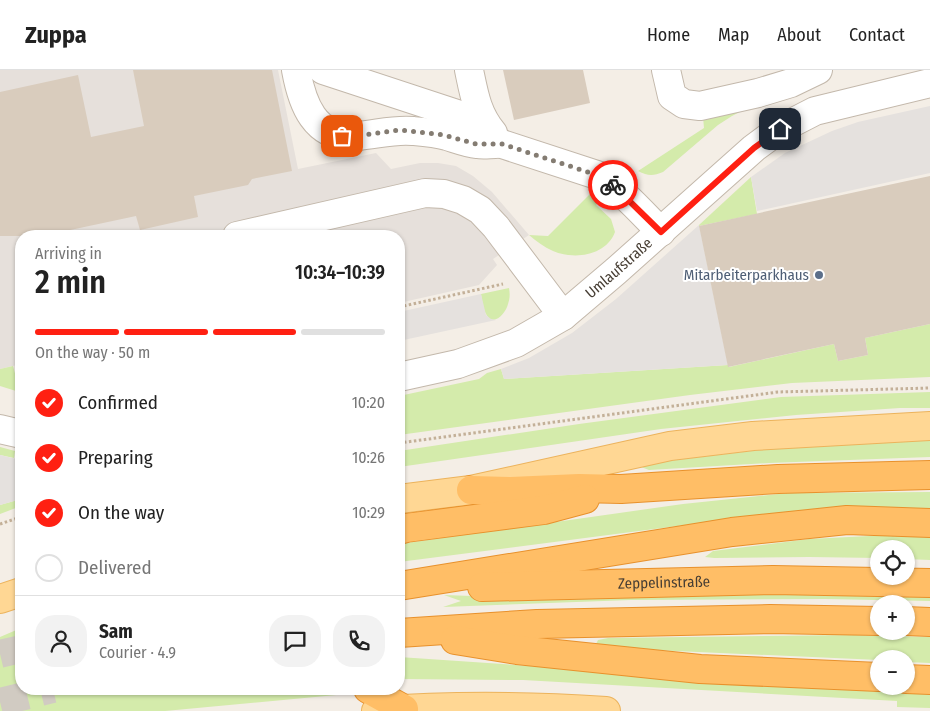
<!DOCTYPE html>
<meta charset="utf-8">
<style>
:root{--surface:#fff;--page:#f2f2f2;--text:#222;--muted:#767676;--line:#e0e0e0;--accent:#ff2012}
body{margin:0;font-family:"Fira Sans Condensed",sans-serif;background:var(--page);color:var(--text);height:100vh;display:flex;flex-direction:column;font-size:19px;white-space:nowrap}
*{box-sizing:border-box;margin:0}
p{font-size:16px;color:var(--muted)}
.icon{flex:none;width:28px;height:28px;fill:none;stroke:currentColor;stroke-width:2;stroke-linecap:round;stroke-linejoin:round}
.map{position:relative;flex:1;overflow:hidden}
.drawer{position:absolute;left:15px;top:160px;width:390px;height:465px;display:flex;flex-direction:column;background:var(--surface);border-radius:20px;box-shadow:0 1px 4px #0004}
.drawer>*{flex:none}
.controls{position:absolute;left:870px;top:470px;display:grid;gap:10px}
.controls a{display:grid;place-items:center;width:45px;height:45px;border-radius:50%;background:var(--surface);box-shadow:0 1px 4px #0004;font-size:25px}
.pin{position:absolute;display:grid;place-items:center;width:42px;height:42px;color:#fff;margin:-21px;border-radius:10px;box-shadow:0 2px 8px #0006}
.courier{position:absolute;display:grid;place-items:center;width:50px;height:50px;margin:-25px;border:4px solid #ff2012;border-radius:50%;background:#fff;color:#222;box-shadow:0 1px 6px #0007}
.head em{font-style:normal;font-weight:600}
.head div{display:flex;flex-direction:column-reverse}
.head{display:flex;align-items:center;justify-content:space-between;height:85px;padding:0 20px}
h1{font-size:32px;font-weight:600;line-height:38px}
.bar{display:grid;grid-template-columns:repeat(4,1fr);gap:8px 5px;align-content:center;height:60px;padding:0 20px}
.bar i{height:6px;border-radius:4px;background:var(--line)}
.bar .active{background:var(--accent)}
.bar p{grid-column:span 4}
.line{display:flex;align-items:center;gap:12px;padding:0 20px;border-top:1px solid var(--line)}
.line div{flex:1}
.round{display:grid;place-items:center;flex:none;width:52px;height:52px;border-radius:20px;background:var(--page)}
ol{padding:0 20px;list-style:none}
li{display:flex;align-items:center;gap:15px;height:55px}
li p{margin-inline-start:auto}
li .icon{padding:5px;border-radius:50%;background:var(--accent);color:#fff;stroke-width:4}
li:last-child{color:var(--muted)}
li i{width:28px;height:28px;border:2px solid var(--line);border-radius:50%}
header{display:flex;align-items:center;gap:30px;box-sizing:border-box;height:70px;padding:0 25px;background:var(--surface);border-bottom:1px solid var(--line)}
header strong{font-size:24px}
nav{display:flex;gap:28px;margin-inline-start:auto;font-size:18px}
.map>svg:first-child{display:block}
.industrial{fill:#e6e0db}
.green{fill:#d4ebab}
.parking{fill:#e5e1de}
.building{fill:#d9ccbd}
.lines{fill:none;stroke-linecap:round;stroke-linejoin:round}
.highway-tunnel{stroke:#d1cbc2;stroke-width:28;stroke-dasharray:28 14;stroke-linecap:butt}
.minor-casing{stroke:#c3b8ab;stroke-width:30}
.major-casing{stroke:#ecb35c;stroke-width:30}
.highway-casing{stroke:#e8912c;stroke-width:30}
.path{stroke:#c3b098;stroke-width:3;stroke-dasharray:2.5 2.5;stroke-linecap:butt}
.minor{stroke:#fff;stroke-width:28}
.major{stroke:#ffd794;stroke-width:28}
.highway{stroke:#ffbe66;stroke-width:28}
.done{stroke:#847c72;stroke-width:5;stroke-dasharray:0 9}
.route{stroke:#ff2012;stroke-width:6}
.service-dot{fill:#5c6f8a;stroke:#fff;stroke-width:2}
.labels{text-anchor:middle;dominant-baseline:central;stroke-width:4;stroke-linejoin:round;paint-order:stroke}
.street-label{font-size:15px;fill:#473e34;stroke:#fff}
.service-label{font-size:15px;fill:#4e5e75;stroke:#fff;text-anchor:end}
</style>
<header>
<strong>Zuppa</strong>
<nav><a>Home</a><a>Map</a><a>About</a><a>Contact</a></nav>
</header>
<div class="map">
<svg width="930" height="641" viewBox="0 0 930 641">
<rect width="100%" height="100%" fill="#f4eee6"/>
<path class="industrial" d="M 0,0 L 278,0 L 298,99 L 376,83 L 391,99 L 420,93 L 438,93 L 456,96 L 473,106 L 492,122 L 529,165 L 493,189 L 497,195 L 479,215 L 399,233 L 399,166 L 21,166 L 21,294 L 0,299 Z"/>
<g class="green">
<path d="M 761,31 L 732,46 L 718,55 L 663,102 C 653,106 648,106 638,101 L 704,58 L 703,47 Z"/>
<path d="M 751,107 L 757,144 L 699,156 L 699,155 Z"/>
<path d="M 591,123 L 597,125 L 602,130 L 596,135 L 611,149 L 615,162 C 606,186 574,190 553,181 C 544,177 536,171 529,165 L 548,166 Z"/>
<path d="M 509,218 C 510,223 510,229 508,234 C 506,243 493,258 486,244 C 483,239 482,230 481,224 Z"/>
<path d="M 930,254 L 930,307 L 792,313 L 690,325 L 399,365 L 399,326 L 479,309 L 487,303 L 501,299 L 504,309 L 728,295 L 729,297 L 834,274 L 838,291 L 868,285 L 865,268 Z"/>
<path d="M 13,296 L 21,326 L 21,341 L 15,346 L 16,321 L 0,316 L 0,299 Z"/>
<path d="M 930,322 L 930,338 L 900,338 L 796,345 L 661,359 L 399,397 L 399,381 L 579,354 L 781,327 Z"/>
<path d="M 908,369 L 930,369 L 930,387 L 769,393 L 649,400 L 641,397 L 648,393 L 768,379 Z"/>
<path d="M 0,377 L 15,381 L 14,388 L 0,385 Z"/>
<path d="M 930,422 L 930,442 L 747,447 L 399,492 L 399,474 L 683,434 L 788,423 Z"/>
<path d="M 21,429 L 21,436 L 0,444 L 0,435 Z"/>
<path d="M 889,465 L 930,466 L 930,490 L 906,489 L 906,479 L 879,479 L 879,488 L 809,487 L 714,488 L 705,487 L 713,481 L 809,469 Z"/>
<path d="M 631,521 L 930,522 L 930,531 L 825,529 L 631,530 L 443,537 L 461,531 L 444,525 L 472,526 Z"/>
<path d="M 21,558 L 21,619 L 341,619 L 347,624 L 165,641 L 0,641 L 0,567 Z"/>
<path d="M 854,565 L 930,567 L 930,593 L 906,592 L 906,589 L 879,590 L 609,578 L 599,577 L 596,574 L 598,570 L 608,568 Z"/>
<path d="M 399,587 L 795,614 L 930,622 L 930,638 L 897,637 L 897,631 L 523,610 L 399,609 Z"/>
</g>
<g class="parking">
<path d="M 930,36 L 930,103 L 757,141 L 751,107 L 785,83 L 832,61 L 858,52 Z"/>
<path d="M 699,155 L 728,295 L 504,309 L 501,299 L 529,288 L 572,263 L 616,229 Z"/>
<path d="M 481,224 L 486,245 L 491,249 L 496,250 L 399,271 L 399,242 Z"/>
<path d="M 0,385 L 21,390 L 21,429 L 0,435 Z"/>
</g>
<g class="building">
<path d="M 133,0 L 272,0 L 292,101 L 252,109 L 248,115 L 194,126 L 198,147 L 140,160 L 136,146 L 42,166 L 0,166 L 0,22 L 78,5 L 91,67 L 144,56 Z"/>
<path d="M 503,0 L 583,0 L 590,33 L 514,50 Z"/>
<path d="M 930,106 L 930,254 L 865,268 L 868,285 L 838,291 L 834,274 L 728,297 L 699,156 Z"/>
</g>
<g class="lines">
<g class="highway-tunnel">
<path d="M 0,584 L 21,579"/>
<path d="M 0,632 L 53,619"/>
</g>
<g class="minor-casing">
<g id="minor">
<path d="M 296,0 C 302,33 314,69 356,66 C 375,65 393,59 413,61 C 424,62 436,63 447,66 C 457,69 467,73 477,74 C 483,75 490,74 496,74"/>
<path d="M 323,0 L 463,46 L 480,62 L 502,74 L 597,105 C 622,119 641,142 661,162"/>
<path d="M 469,0 C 474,24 477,44 493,63"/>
<path d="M 666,0 L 672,26 L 684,34 L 700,36 L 758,23 L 791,13 L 818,0"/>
<path d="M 237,166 L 425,123 L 444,124 L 463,130 L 480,140 L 496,157 L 563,246"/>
<path id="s1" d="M 399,307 L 458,294 L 516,273 L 563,246 L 616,201 L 754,78 L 780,59 L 815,41 L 930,13"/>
<path d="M 0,359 L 21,364"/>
</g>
</g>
<g class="major-casing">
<g id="major">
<path d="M 399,429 L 471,420 L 670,376 L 753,366 L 930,356"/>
<path d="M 0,529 L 21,522"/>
<path d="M 376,641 C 452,635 530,636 606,641"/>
</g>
</g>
<g class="highway-casing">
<g id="highway">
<path d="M 471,420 L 511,421 L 579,418 L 621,419 L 778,409 L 930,405"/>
<path d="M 399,460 L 406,458 L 544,440 L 585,429"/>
<path d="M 399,516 L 732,462 L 847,450 L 930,453"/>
<path id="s2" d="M 482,517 L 773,510 L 930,513"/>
<path d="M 906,551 L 930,552"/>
<path d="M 399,563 L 537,554 L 770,549 L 879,551"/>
<path d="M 455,570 L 517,580 L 700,599 L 879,607"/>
<path d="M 906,609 L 930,610"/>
<path d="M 368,619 L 404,639"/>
</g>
</g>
<g class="path">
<path d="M 399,237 L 503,214"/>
<path d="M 399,373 L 778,322 L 930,318"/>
<path d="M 0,454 L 21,447"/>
</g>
<use href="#minor" class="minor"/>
<use href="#major" class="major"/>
<use href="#highway" class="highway"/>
</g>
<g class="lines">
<path class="done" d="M 342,66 L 355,66 L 400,60 L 444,65 L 476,74 L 502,74 L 597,105 L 613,115"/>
<path class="route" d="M 613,115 L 661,162 L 754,78 L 780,59"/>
</g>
<circle class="service-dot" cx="819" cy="205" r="5"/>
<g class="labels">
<g class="street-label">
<text stroke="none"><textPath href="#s1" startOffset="250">Umlaufstraße</textPath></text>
<text stroke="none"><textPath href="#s2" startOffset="182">Zeppelinstraße</textPath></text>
</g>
<g class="service-label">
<text x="809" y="205">Mitarbeiterparkhaus</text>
</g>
</g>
</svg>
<div class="controls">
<a><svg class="icon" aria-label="locate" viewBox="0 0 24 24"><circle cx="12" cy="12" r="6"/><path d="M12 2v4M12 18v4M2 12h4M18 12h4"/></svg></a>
<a>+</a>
<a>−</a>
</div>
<div class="pin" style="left:342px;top:66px;background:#ea580c"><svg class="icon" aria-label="bag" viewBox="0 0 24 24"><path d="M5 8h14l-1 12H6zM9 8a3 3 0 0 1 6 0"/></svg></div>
<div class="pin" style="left:780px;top:59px;background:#1f2937"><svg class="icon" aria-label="home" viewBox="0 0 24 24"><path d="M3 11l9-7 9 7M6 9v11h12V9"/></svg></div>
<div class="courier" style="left:613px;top:115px"><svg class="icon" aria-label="bike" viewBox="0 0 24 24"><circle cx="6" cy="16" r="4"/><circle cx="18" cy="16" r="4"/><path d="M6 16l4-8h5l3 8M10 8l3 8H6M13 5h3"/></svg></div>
<section class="drawer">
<div class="head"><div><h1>2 min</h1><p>Arriving in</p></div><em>10:34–10:39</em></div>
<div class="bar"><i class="active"></i><i class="active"></i><i class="active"></i><i></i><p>On the way · 50 m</p></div>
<ol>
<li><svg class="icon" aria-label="check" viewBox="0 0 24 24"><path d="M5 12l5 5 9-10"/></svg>Confirmed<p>10:20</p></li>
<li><svg class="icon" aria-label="check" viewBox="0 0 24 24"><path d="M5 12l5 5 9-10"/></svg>Preparing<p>10:26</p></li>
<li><svg class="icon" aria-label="check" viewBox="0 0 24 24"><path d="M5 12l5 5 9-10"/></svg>On the way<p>10:29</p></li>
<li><i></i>Delivered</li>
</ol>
<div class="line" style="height:90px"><a class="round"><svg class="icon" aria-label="person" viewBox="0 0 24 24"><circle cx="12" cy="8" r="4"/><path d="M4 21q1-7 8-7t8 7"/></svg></a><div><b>Sam</b><p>Courier · 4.9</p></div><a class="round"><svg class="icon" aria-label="chat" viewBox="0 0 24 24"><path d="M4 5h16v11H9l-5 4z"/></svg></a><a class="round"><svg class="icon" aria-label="phone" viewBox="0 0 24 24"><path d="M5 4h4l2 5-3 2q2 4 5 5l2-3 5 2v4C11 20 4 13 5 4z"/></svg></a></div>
</section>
</div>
